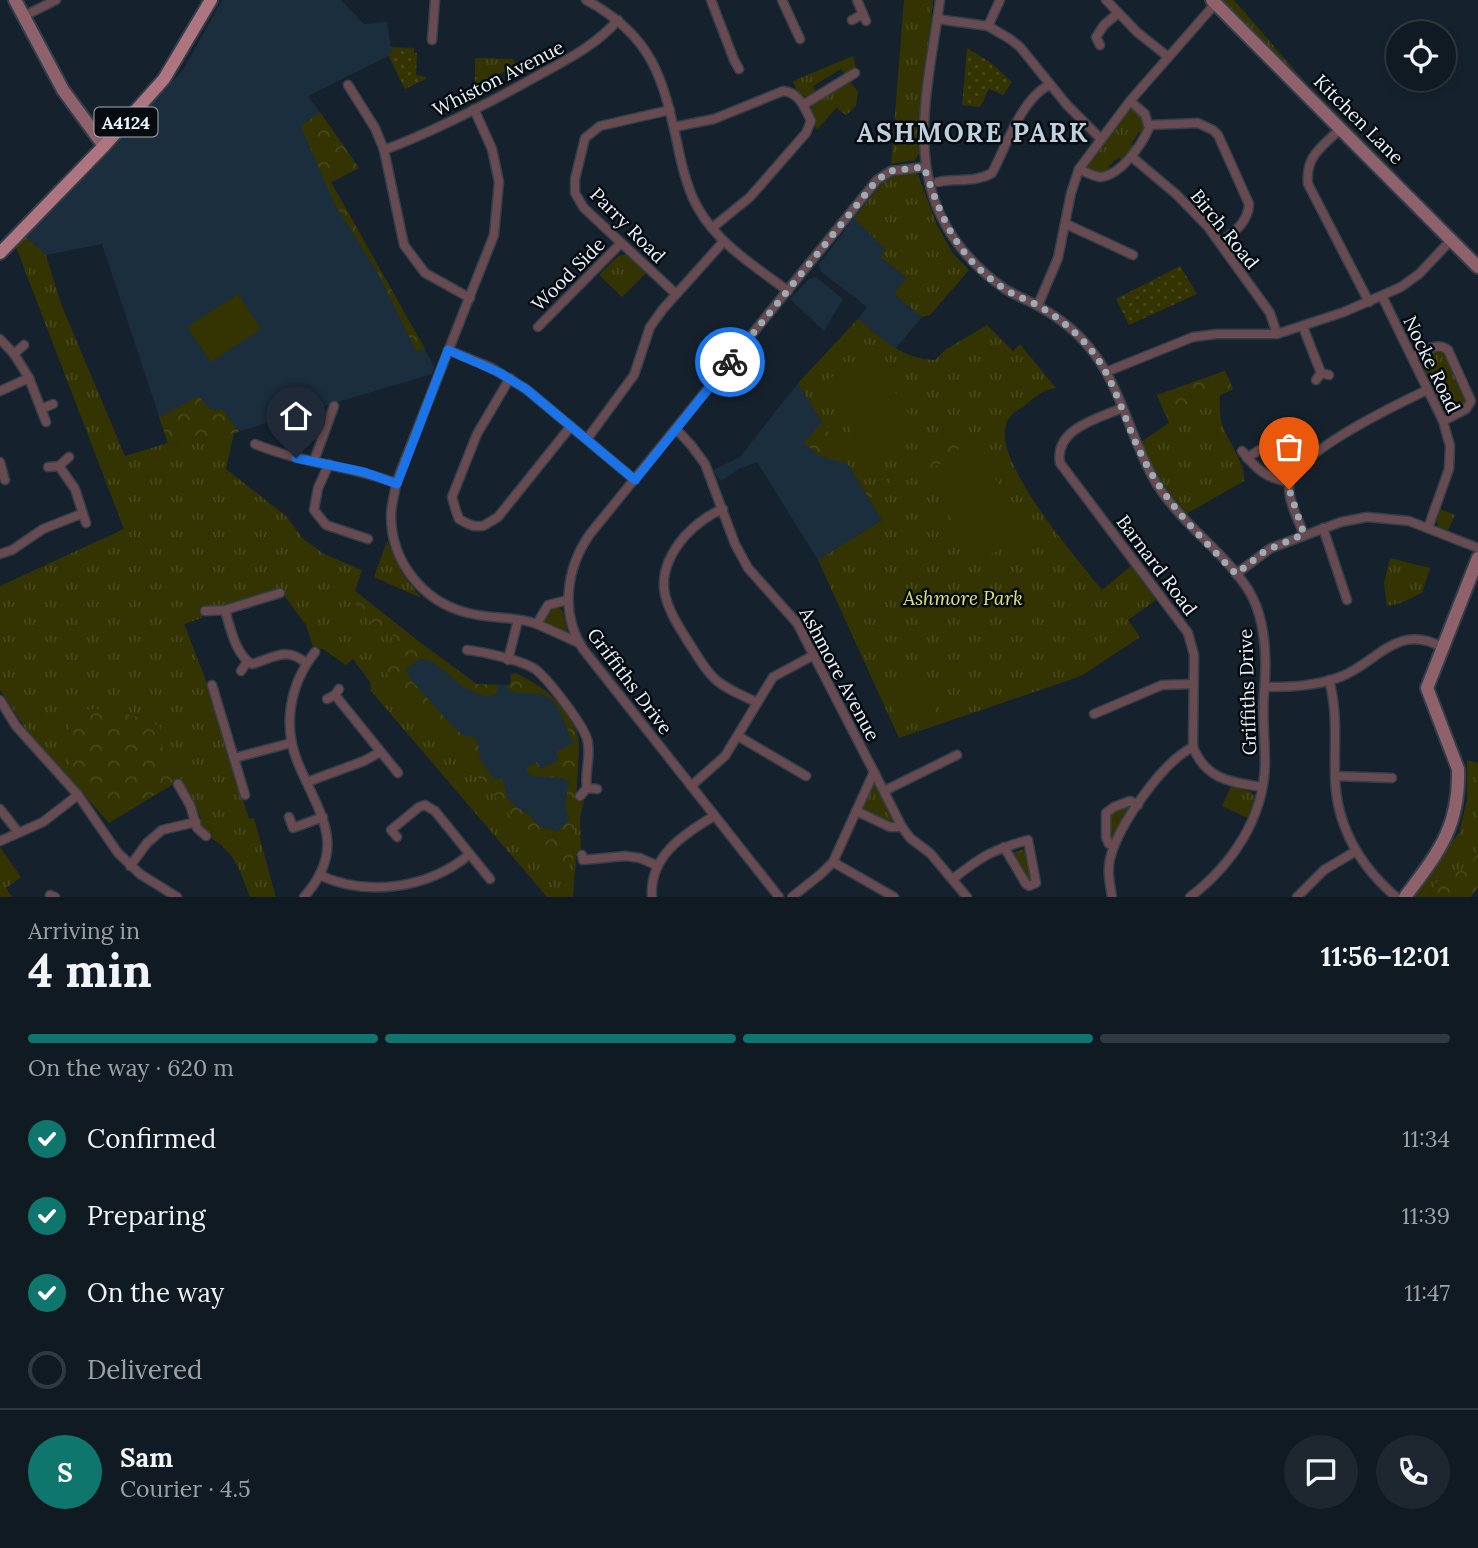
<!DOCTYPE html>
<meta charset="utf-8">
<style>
:root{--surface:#101a22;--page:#1e272f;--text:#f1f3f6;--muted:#9ca1a5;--line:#303840;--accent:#0f766e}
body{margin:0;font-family:Lora,serif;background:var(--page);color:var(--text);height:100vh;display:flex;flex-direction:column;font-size:26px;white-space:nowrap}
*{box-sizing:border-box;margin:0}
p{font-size:23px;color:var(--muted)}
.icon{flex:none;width:38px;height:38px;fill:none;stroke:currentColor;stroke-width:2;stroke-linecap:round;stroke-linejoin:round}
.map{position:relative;height:897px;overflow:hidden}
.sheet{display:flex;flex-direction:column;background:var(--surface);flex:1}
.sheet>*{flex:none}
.controls{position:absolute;left:1386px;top:21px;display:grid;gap:14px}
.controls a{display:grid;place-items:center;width:70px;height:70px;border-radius:50%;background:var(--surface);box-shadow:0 4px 10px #0003,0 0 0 2px var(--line);font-size:35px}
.pin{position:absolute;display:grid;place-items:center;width:60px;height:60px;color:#fff;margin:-72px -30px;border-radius:50% 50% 50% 0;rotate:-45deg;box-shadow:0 0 7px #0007}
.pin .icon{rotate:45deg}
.courier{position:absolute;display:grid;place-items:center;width:70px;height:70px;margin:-35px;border:5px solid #1a73e8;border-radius:50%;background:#fff;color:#222;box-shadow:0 2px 9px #0007}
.summary em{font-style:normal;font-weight:700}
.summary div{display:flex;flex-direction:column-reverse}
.summary{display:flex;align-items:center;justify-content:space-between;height:119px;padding:0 28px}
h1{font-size:46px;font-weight:700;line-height:52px}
.bar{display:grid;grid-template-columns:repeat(4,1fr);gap:10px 7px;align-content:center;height:84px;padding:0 28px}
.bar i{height:9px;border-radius:5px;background:var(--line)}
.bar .current{background:var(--accent)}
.bar p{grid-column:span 4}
.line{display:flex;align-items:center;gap:18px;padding:0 28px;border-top:2px solid var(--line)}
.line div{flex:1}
.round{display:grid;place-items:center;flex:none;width:74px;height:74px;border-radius:37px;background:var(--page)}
ol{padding:0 28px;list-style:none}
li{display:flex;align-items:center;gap:21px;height:77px}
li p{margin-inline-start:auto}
li .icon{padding:7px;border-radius:50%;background:var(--accent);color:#fff;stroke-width:4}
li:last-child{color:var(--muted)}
li i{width:38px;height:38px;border:4px solid var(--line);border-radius:50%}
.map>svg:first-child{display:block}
.built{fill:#1b2e3d}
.grass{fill:url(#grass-tufts)}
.forest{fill:url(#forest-crowns)}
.garden{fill:url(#garden-dots)}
.pitch{fill:#333402}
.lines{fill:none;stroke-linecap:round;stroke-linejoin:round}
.street-casing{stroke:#333f4a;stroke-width:11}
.secondary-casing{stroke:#333f4a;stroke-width:16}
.primary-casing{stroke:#333f4a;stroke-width:16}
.street{stroke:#684b50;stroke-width:8}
.secondary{stroke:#8f626b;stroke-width:12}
.primary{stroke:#ae747f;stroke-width:12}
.done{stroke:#9faab3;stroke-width:7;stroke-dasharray:0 12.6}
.route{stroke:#1a73e8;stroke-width:9}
.labels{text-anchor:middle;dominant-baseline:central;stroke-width:5;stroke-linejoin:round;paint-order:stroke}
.shield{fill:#060b10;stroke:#a6adb4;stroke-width:2}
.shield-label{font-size:18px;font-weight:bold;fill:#eaf3fb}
.street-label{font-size:19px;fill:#eaf3fb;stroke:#060b10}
.park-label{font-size:19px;font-style:italic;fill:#dde182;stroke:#060b10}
.district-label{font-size:26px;font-weight:bold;letter-spacing:2px;fill:#bed0de;stroke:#060b10}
</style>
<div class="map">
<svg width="1478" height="897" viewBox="0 0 1478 897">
<defs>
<pattern id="grass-tufts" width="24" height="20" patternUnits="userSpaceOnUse" patternTransform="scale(1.75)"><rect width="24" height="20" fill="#333402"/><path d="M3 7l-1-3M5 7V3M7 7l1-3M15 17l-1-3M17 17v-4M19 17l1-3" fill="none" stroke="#47481b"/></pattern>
<pattern id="forest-crowns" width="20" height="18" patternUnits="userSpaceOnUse" patternTransform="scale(1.75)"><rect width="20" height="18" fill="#333402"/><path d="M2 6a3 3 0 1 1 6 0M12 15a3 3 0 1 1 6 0" fill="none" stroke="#47481b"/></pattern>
<pattern id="garden-dots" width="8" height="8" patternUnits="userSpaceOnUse" patternTransform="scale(1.75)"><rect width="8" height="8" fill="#333402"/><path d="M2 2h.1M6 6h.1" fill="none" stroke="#47481b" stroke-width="1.8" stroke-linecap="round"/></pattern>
</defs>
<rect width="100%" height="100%" fill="#15222d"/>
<g class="built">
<path d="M 222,0 L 341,0 L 364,24 L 387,22 L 392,54 L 308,96 L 359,168 L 331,182 L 434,366 L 432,374 L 234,433 L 168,443 L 102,244 L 46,255 L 26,237 L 183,70 Z"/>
<path d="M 854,218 L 885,249 L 880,256 L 906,278 L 894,294 L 922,317 L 895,349 L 858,319 L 867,307 L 820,271 L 819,264 Z"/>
<path d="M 816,277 L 843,299 L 824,331 L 790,299 L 809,279 Z"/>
<path d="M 798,383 L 882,520 L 818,560 L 757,462 L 739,469 L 721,481 L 713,470 L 740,457 Z"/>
<path d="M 413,637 L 477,684 L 526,685 L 544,689 L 560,705 L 577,730 L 579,744 L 573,860 L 559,864 L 389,667 Z"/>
</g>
<g class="grass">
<path d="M 904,0 L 933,0 L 919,153 L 915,160 L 891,164 Z"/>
<path d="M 1216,0 L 1234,0 L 1316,95 L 1289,74 Z"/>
<path d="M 853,56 L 856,68 L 845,74 L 841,69 L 813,86 L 816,92 L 808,97 C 798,94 796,90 793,81 Z"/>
<path d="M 475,58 L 513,59 L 516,66 L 475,85 Z"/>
<path d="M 850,81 L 858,92 L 856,106 L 846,115 L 836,108 L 817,130 L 811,110 L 812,105 Z"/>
<path d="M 1129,108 L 1136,110 L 1146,123 L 1144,134 L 1139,132 L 1131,144 L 1136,148 L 1123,161 L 1119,157 L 1109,166 L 1112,170 C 1101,176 1095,175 1084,168 Z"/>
<path d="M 917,172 L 937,225 L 952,252 L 969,270 L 930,315 L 922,317 L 894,294 L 906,278 L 880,256 L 885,249 L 854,218 L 883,182 L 893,175 Z"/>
<path d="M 26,237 L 46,255 L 61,304 L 125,456 L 168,443 L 182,446 L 234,433 L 226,469 L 286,516 L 303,539 L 324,554 L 362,570 L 355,591 L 413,637 L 389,667 L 559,864 L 573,860 L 576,790 L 584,801 L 580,817 L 581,855 L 576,856 L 573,897 L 547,897 L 371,691 L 370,682 L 353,659 L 346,665 L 323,649 L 313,647 L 306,625 L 280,590 L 221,606 L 207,607 L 202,618 L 184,624 L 208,686 L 249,819 L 254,818 L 276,897 L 250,897 C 240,871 235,851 209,837 L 209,832 L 201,827 L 201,818 L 180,780 L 109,823 L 25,728 L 0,690 L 0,586 L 124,529 L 16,247 Z"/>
<path d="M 627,254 L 646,273 L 622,297 L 599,275 L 618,256 Z"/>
<path d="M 858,319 C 882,338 903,360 935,360 L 945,350 L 987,325 L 1013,351 L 1020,344 L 1056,388 C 1043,389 1034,398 1024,406 C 1014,412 1006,418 1005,430 C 1000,470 1077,559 1102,590 L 1131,566 L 1156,600 L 1128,620 L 1140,637 L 1081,676 L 899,738 L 818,560 L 882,520 L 798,383 Z"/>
<path d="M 1439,348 L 1446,352 L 1469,401 L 1465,407 L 1445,416 L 1442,413 L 1418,364 L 1420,359 Z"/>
<path d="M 1225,371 L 1233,389 L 1220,395 C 1220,405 1219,415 1222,424 C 1227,441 1247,465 1244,481 L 1186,514 L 1160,481 L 1141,442 L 1169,423 L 1157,395 Z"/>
<path d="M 1440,509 L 1455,515 L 1448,530 L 1439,528 L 1436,521 Z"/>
<path d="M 387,541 L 401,571 L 421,598 L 374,577 Z"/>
<path d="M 1390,558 L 1430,568 L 1422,593 L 1401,603 L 1387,606 L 1384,583 Z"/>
<path d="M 557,606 L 563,611 L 568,634 L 544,624 L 545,614 Z"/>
<path d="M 1467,760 L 1478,763 L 1478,851 L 1469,869 L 1442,875 L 1427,897 L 1409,897 L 1459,833 L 1467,800 Z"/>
<path d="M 870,784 L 876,784 L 895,820 L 891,825 L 861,810 Z"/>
<path d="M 1231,786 L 1251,792 L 1255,797 L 1248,818 L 1222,806 Z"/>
<path d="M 1128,805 L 1132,807 L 1113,839 L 1109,838 L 1110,814 Z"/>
<path d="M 0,847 L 21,877 L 6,888 L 12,897 L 0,897 Z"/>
<path d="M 1025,849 L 1032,880 L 1029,881 L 1012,853 Z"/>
</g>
<g class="forest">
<path d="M 320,112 L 359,168 L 331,182 L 425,349 L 416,351 L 380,277 L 334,203 L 301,126 Z"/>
<path d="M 858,319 L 871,329 L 829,359 L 821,359 Z"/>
<path d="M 1225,371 L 1233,389 L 1167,417 L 1157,395 Z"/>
<path d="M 199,396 L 208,408 L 217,411 L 221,408 L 239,432 L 182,446 L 168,443 L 159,417 Z"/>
<path d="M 822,422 L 848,464 L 820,456 L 804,443 Z"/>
<path d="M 952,439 L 961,446 L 940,464 L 869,498 L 865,492 L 920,460 L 941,441 Z"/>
<path d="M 355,591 L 413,637 L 476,684 L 498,685 L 497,692 L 492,696 C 455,695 448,661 420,659 L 406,669 L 412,681 L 456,730 L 465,736 L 474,737 L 478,744 L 480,759 L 495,780 L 502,778 L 507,797 L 516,807 L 528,814 L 540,827 L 554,830 L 556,833 L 569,820 L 565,806 L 569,781 L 562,778 L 530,776 L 526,768 L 537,762 L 541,769 L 559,760 L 556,752 L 573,743 C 566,728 559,697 540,694 C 529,693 519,694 507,690 L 506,685 L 510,685 L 511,674 L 516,673 C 545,687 574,710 579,744 L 573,860 L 559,864 L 528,844 L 515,828 L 505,807 L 480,781 L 471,762 L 461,750 L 448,743 L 432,724 L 412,710 L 397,684 L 389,678 L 384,668 L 387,654 L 396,639 C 389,630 379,629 371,622 C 363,616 357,607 352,598 Z"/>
<path d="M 92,709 C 116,710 138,715 160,727 L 159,744 L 167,751 L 180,780 L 134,807 L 111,815 C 101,807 87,799 81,790 C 73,778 62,737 70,725 C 75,715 82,712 92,709 Z"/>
<path d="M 1478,851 L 1478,887 L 1471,897 L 1427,897 L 1442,875 L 1469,868 Z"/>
</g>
<g class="garden">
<path d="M 391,47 L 414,48 L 414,53 L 417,53 L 416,75 L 426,77 L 426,79 L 405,89 L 388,55 L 392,53 Z"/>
<path d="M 967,48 L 991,63 L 1012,82 L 1003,95 L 989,89 L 980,107 L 962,105 Z"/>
<path d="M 1180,266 L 1197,294 L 1129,325 L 1116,299 Z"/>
</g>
<g class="pitch">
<path d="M 238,294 L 261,329 L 211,362 L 187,327 Z"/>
<path d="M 871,353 L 919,431 L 870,461 L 822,383 Z"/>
<path d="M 979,449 L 1027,535 L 975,563 L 928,477 Z"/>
<path d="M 919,677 L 936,711 L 903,728 L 885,695 Z"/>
</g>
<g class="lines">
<g class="street-casing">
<g id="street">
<path d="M 586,0 C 653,36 663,78 678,147 C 682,167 688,191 698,208 C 718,244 756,267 788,291"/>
<path d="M 711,0 L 734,60 L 739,69"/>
<path d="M 782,0 L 800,39"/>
<path d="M 857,0 L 866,21"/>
<path d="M 940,0 C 931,70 909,146 940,214 C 954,244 978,270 1005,289 C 1016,296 1028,300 1038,306 C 1056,316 1075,330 1088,346 C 1121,384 1130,439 1156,483 C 1182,525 1225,552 1249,591 C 1267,621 1267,661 1264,694 C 1262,717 1265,740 1265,763 C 1264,818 1232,865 1190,897"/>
<path d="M 1106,0 L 1137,32 L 1167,56"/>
<path d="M 24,16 L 56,0"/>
<path d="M 937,19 L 988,26 L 1010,39 L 1020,47 L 1067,105 L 1100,138"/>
<path d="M 852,20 L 863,14"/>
<path d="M 988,26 L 1000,0"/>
<path d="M 432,40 L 435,0"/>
<path d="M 1100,45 L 1096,37 L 1104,25 L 1118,13"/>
<path d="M 348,85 L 375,128 L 384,150 L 404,245 L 425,273 L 470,298"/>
<path d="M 803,105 L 855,73"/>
<path d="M 474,109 L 492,149 L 499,182 L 494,235 L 396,483 C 395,494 391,505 391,515 C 391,562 423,602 468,613 C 490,619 515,616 537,624 L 548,605 L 568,600"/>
<path d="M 670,110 L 600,126 L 585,138 L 575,179 L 575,193 L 584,208 L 676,294"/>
<path d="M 1149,125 L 1198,123 L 1213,130 L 1218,135 L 1249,204 C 1248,223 1234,232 1220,243"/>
<path d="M 674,127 L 714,119 L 783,91 C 799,92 805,108 811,121 L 806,133 L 750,197 L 712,228"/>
<path d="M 1340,129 C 1322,147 1305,156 1308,184 L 1369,302"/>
<path d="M 384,150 C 437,130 489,103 539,75 C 568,59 596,45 618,20"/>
<path d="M 1132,157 L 1177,195 L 1208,227 L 1270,313 L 1277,334"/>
<path d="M 1079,169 C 1086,172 1094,177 1101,177 C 1121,175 1142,144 1149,128 L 1145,114 L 1130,101"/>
<path d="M 938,182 C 956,178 975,183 992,173 C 1006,147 1021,99 1049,85"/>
<path d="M 1066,224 L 1133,255"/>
<path d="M 1382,296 L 1443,421 L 1450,446 L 1449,469 L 1428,528"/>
<path d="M 1038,305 L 1058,258 L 1071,193 L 1079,169 L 1130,101 L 1215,4"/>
<path d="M 538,327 L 621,243"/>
<path d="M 1303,327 L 1321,373"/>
<path d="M 0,339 L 14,354 L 24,345"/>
<path d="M 448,350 L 490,367 L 526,389 L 635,480"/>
<path d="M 14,354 L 29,378 L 46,422"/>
<path d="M 1412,357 C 1423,351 1438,341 1448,350 L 1471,401 L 1466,409 L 1443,421"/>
<path d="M 1106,372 L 1193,337 L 1217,334 L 1277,334 L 1344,312 L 1401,287 L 1419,274 L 1451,240"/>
<path d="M 510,378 L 477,434 L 452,497 L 456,511 L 459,519 L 466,523 L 474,526 L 483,526 L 498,517 L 571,426"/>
<path d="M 1316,380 L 1321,373 L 1329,375"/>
<path d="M 0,391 L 29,378"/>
<path d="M 1122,408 C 1097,419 1054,429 1060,463 L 1188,633 L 1194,655 L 1193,747 C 1206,780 1231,782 1262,787"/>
<path d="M 41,409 L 53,404"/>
<path d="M 676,429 L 691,445 L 705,464 L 735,544 L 748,568 L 797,623 L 874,772 L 833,862 L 821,874 L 792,897"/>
<path d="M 587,439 L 634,375 L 650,327 L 663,309 L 724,241"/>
<path d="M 255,444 C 301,463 350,466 396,483"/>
<path d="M 1242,451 C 1256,469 1267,479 1290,482"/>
<path d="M 1247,458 L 1259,450"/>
<path d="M 314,461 L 334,406"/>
<path d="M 0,462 L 5,480"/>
<path d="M 329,464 L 318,488 L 314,510 L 326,525 L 368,539"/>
<path d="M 59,466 L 75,489 L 86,523"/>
<path d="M 48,467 L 59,466 L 69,457"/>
<path d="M 723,509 C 707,515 695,525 684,537 C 650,578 664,604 689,643 C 697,655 704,669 714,678 C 725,689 742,695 756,702"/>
<path d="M 1323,528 L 1347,600"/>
<path d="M 1304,535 C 1299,521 1289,503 1289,488 C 1289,455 1398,404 1427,390"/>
<path d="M 0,554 L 12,550 L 43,529 L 81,514"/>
<path d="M 1236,574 L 1271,548 L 1341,522 L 1367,517 L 1409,521 L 1478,548"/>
<path d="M 225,610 C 230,627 236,656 252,664 C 274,658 286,646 306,663"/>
<path d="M 205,611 L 225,610 L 280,593"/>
<path d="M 537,624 L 579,643"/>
<path d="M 467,650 C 484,652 521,660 535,669 C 548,679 582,723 587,739 C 592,755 584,772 587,788"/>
<path d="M 508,660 L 518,620"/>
<path d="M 241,671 L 247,662"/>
<path d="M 1329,680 C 1338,712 1334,743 1335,776 C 1336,826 1359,865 1396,897"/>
<path d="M 212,685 L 245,795"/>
<path d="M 1265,687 C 1291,687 1316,686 1340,677 C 1377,663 1397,622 1442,647"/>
<path d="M 335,695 L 398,773"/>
<path d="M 327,699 L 335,695 L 339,689"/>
<path d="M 0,700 L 16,726 L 78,795 L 118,853 L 140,874 L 177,897"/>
<path d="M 1094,714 L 1162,685 L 1193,684"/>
<path d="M 738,736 L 806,776"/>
<path d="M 234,758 L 291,743"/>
<path d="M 874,772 L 902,827"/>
<path d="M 1335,776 L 1392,778"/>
<path d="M 307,782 L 364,761 L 380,752"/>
<path d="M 178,784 L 190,805 L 197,828 L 206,836"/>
<path d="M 691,786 L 725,756 L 773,677 L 814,655"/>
<path d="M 884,791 L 957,755"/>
<path d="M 580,796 L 587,788 L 597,789"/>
<path d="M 0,809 L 18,832"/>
<path d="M 856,811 L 890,827 L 902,827 L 910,838 L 930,853 L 967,897"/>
<path d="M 289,817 L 293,828 L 323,817"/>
<path d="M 397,837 L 391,830 L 419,807 L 425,805 L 435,811 L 490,879"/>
<path d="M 0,841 L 43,822 L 78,795"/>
<path d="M 1114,846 L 1109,844 L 1106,837 L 1106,813 L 1114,807 L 1130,801 L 1138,805"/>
<path d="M 582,855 L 583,860 L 625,856 L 640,858 L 656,865"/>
<path d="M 833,862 L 894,897"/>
<path d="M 130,866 L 147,843 L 162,830 L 196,822"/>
<path d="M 319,875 C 367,897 428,889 470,854"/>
<path d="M 954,878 C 982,856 992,850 1028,840 L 1036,883 L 1029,886 L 1026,884 L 1004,847"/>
<path d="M 50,895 L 55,897"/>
<path d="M 304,897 C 349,846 319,814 298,763 C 282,725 290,684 315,652"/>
<path d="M 652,897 C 649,857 682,835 714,816"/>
<path d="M 779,897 L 583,649 C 560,613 566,568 590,534 L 877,180 L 891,171 L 924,167"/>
<path d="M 1112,897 C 1110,884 1107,872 1110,859 C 1118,826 1162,762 1193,747"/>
<path d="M 1297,897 L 1324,870 L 1356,851"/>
</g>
</g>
<g class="secondary-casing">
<g id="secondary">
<path d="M 15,0 L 63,90 L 104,146"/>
<path d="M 1212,0 L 1478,267"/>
<path d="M 1405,897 C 1438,853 1460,827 1458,769 L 1427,688 L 1478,558"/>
</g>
</g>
<g class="primary-casing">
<path id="primary" d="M 0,253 L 104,146 L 164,79 L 211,0"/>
</g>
<use href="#street" class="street"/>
<use href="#secondary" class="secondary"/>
<use href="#primary" class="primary"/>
</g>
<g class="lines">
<path class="done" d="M 730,362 L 877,180 L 891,171 L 924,167 C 942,220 958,260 1008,291 C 1018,297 1028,300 1037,305 C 1055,315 1074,330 1087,345 C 1114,375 1123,418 1141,454 C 1164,502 1200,536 1236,574 L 1265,551 L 1304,534 L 1289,489"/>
<path class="route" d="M 296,458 L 364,472 L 397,484 L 448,350 L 500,373 L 526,389 L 635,480 L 730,362"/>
</g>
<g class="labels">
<rect class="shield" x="94.5" y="107.5" width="63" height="29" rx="5"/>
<g class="shield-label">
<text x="126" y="122">A4124</text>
</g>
<g class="street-label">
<text transform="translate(498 78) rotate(-27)">Whiston Avenue</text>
<text transform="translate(1359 119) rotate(45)">Kitchen Lane</text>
<text transform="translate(628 225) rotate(45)">Parry Road</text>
<text transform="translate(1225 229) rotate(51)">Birch Road</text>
<text transform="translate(568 274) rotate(-45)">Wood Side</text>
<text transform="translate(1432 364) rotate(64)">Nocke Road</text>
<text transform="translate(1157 565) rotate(53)">Barnard Road</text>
<text transform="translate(840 674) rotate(62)">Ashmore Avenue</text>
<text transform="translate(630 681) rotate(53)">Griffiths Drive</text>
<text transform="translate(1247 692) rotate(-92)">Griffiths Drive</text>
</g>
<g class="park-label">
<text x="963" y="598">Ashmore Park</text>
</g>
<g class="district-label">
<text x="973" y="132">ASHMORE PARK</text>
</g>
</g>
</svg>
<div class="controls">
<a><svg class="icon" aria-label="locate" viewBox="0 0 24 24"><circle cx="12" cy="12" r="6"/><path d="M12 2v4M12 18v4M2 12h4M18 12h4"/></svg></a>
</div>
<div class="pin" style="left:1289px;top:489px;background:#ea580c"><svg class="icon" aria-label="bag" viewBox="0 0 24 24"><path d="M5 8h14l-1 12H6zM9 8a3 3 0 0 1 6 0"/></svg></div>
<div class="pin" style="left:296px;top:458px;background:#1f2937"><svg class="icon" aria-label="home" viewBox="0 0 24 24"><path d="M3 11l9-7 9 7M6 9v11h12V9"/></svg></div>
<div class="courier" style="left:730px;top:362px"><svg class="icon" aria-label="bike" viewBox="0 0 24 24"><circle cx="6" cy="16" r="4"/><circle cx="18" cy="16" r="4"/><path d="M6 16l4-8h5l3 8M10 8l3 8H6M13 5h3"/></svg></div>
</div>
<section class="sheet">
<div class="summary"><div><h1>4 min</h1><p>Arriving in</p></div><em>11:56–12:01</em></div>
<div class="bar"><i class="current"></i><i class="current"></i><i class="current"></i><i></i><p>On the way · 620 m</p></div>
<ol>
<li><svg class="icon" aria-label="check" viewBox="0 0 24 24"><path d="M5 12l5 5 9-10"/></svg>Confirmed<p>11:34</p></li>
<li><svg class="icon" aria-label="check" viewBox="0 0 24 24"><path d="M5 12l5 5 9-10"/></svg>Preparing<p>11:39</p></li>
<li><svg class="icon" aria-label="check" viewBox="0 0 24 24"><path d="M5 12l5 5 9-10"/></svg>On the way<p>11:47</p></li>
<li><i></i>Delivered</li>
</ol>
<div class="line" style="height:126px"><b class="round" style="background:var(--accent);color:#fff">S</b><div><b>Sam</b><p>Courier · 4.5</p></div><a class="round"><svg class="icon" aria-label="chat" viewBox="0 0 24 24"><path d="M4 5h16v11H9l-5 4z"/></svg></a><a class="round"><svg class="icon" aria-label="phone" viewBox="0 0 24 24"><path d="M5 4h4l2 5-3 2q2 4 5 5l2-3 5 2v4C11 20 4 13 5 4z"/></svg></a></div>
</section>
